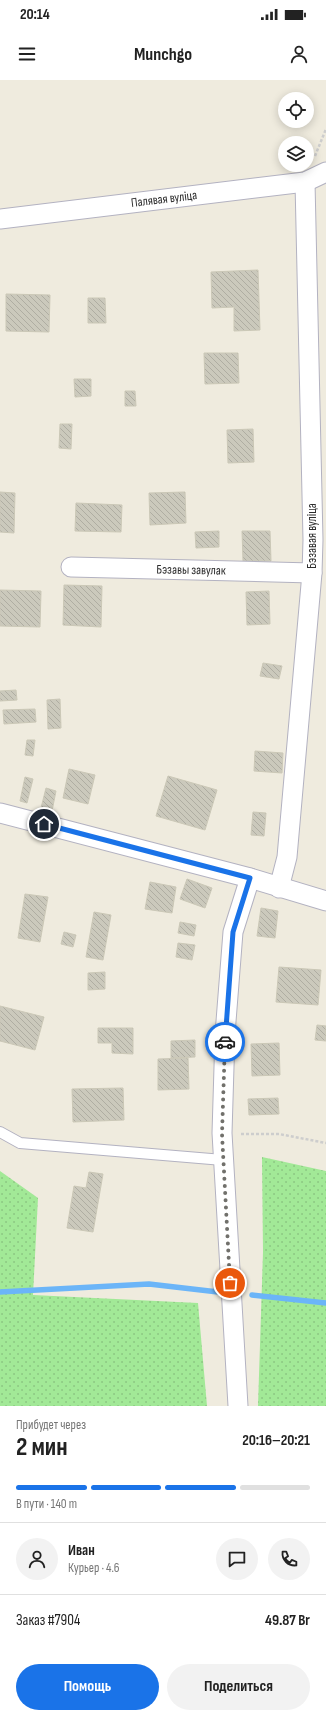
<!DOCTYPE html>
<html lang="ru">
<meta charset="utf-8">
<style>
:root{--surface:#fff;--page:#f2f2f2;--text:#222;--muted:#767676;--line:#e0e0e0;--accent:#1a73e8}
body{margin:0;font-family:"Sofia Sans Condensed",sans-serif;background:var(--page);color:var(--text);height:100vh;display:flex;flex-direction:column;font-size:15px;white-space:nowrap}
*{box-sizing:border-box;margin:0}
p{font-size:13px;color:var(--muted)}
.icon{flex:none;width:22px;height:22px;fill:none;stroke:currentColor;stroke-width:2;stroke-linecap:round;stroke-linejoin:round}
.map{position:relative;height:1326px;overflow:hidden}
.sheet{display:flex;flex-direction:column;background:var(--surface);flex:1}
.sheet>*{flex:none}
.buttons{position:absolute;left:278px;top:12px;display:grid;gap:8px}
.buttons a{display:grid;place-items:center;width:36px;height:36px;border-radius:50%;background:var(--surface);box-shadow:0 2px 10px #0003;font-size:20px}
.pin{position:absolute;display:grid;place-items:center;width:34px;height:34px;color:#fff;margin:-17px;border:2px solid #fff;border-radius:50%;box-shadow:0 1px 4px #0007}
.courier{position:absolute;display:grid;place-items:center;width:40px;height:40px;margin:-20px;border:3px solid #1a73e8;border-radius:50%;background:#fff;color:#222;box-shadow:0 1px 5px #0007}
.headline em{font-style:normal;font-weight:700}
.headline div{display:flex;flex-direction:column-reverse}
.headline{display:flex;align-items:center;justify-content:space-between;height:68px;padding:0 16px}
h1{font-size:26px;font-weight:700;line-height:30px}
.bar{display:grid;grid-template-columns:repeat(4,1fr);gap:6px 4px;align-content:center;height:48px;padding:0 16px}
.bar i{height:5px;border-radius:3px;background:var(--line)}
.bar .active{background:var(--accent)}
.bar p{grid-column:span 4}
.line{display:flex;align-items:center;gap:10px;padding:0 16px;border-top:1px solid var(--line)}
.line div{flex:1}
.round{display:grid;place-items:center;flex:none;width:42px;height:42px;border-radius:21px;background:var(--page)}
.cta{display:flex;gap:8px;margin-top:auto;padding:8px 16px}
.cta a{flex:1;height:46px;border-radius:24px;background:var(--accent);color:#fff;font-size:16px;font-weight:700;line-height:46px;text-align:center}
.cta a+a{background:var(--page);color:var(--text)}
.status{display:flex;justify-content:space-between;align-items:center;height:28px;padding:0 20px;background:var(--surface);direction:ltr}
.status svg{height:11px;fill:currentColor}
header{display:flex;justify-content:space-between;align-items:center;height:52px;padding:0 16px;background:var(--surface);font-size:18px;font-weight:700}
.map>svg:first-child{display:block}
.grass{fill:url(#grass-dots)}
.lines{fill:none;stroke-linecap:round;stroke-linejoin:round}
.stream{stroke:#6bb5f8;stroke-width:5.5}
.building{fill:url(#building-back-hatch);stroke:#cbc8b7}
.service-casing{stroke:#b3b2c1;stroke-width:12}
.minor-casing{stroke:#b3b2c1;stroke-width:21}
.path{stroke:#cdcdcd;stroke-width:2.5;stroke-dasharray:3 2;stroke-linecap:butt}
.service{stroke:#fff;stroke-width:10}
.minor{stroke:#fff;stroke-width:19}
.done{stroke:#71706b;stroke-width:4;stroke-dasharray:0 7.2}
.route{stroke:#1a73e8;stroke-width:5}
.labels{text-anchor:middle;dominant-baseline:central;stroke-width:3.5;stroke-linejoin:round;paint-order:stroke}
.street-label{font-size:13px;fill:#2d2d2d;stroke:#fff}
</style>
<div class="status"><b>20:14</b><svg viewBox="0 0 49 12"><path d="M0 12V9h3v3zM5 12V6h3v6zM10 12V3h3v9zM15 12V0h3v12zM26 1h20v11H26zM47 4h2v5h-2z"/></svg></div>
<header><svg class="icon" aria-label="menu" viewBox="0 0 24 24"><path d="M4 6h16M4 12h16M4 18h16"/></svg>Munchgo<svg class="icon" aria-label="person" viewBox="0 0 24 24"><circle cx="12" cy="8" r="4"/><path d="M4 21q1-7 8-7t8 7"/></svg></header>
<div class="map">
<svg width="326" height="1326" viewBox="0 0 326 1326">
<defs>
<pattern id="grass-dots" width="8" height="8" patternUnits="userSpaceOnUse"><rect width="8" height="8" fill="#a2e997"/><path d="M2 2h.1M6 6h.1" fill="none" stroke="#8cc882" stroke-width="1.8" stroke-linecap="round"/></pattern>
<pattern id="building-back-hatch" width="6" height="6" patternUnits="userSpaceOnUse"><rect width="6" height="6" fill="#cbc9bc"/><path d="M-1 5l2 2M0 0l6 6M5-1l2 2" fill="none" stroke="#afada2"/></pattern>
</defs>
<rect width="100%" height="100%" fill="#efebde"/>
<g class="grass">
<path d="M 262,1077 L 326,1091 L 326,1326 L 258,1326 L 263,1172 Z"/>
<path d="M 0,1091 L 38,1118 L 33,1215 L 198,1223 L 207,1326 L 0,1326 Z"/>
</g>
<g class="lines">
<g class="stream">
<path d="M 0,1212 L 149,1204 L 218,1212"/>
<path d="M 252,1215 L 326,1223"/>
</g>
</g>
<g class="building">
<path d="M 258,190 L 260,250 L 234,251 L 234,227 L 212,228 L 211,192 Z"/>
<path d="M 6,214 L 50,215 L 49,252 L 6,251 Z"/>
<path d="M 88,218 L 105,218 L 106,243 L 88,243 Z"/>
<path d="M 204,273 L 238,273 L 239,303 L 205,304 Z"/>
<path d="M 74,299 L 91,299 L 91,316 L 75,317 Z"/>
<path d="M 125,311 L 135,311 L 136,326 L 125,326 Z"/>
<path d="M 60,344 L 72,344 L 71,369 L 59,368 Z"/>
<path d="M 253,349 L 254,382 L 228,383 L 227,350 Z"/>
<path d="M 0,412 L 15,413 L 14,453 L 0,452 Z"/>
<path d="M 185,412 L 186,443 L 150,445 L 149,413 Z"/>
<path d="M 76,423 L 122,425 L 121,452 L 75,451 Z"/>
<path d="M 219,451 L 219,467 L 196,468 L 195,452 Z"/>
<path d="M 242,451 L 270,451 L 271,481 L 243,481 Z"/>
<path d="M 64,505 L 102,506 L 101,547 L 63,545 Z"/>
<path d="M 0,510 L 41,511 L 40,547 L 0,546 Z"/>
<path d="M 269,511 L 270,544 L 247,545 L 246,512 Z"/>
<path d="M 263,583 L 282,586 L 279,599 L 260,596 Z"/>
<path d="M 16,610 L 17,620 L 0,621 L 0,611 Z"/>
<path d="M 60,619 L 61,648 L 48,649 L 47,620 Z"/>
<path d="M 35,629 L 36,642 L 4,644 L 3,630 Z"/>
<path d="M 27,660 L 35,660 L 33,676 L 25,675 Z"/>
<path d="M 255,671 L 283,673 L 282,693 L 254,691 Z"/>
<path d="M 69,689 L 95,695 L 88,724 L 63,718 Z"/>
<path d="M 168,696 L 217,710 L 205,750 L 156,736 Z"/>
<path d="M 25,697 L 33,699 L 27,723 L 20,721 Z"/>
<path d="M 46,708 L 56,711 L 52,731 L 41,728 Z"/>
<path d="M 253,732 L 266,733 L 264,756 L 251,755 Z"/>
<path d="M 187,799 L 212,808 L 205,828 L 180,819 Z"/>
<path d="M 150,802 L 176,807 L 172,833 L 145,829 Z"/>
<path d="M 25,814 L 48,817 L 40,862 L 18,858 Z"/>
<path d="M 261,828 L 278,831 L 275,858 L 257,856 Z"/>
<path d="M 94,832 L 111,835 L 103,880 L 86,877 Z"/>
<path d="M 180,842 L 196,845 L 194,856 L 178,853 Z"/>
<path d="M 64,852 L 76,855 L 73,867 L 61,864 Z"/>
<path d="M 178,863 L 195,865 L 192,880 L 176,877 Z"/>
<path d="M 279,887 L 321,890 L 318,925 L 276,922 Z"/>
<path d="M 105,892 L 105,909 L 88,910 L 88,893 Z"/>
<path d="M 0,926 L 44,937 L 35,970 L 0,961 Z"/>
<path d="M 317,945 L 326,946 L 326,961 L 315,960 Z"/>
<path d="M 98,948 L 133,948 L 133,974 L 112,973 L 112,963 L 98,963 Z"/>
<path d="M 195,960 L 195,977 L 171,978 L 171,961 Z"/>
<path d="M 279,963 L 280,995 L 252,996 L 251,964 Z"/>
<path d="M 188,978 L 189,1009 L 158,1010 L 158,979 Z"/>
<path d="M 123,1008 L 124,1040 L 73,1042 L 72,1009 Z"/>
<path d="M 278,1018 L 279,1034 L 249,1035 L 248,1019 Z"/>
<path d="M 89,1092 L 103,1094 L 93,1152 L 67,1148 L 74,1106 L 86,1108 Z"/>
</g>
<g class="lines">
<g class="service-casing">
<path id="service" d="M 0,1052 L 20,1063 L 223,1080"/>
</g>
<g class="minor-casing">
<g id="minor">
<path d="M 0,139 L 305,102 L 326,92"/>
<path d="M 71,487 L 312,493"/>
<path d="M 0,733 L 250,798 L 326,821"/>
<path d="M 279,808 L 287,777 L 312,493 L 313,460 L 305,102"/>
<path d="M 238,1326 L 222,1053 L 225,954 L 233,852 L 250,798"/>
</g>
</g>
<g class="path">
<path d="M 315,76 L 326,49"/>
<path d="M 241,1054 L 279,1054 L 326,1063"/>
</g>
<use href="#service" class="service"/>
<use href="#minor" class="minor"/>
</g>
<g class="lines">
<path class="done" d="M 225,962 L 222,1054 L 230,1203"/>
<path class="route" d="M 44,744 L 250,798 L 233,852 L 225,962"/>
</g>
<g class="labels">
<g class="street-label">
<text transform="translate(164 119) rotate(-7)">Палявая вуліца</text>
<text transform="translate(312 456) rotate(-90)">Бэзавая вуліца</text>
<text transform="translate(191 490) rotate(1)">Бэзавы завулак</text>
</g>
</g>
</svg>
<div class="buttons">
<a><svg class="icon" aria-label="locate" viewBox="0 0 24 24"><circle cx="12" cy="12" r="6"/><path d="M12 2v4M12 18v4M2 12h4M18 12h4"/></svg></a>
<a><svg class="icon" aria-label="layers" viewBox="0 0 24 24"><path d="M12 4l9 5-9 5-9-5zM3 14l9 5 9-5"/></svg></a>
</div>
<div class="pin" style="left:230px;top:1203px;background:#ea580c"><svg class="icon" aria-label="bag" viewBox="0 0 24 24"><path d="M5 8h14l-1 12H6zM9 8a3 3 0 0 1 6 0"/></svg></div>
<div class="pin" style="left:44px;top:744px;background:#1f2937"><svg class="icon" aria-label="home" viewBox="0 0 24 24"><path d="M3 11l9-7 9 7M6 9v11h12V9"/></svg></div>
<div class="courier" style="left:225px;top:962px"><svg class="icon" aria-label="car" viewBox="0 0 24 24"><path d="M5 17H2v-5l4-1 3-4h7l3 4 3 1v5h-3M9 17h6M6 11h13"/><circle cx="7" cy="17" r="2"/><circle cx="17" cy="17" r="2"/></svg></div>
</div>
<section class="sheet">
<div class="headline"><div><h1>2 мин</h1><p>Прибудет через</p></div><em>20:16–20:21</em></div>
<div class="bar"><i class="active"></i><i class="active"></i><i class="active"></i><i></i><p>В пути · 140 m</p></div>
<div class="line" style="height:72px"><a class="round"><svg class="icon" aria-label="person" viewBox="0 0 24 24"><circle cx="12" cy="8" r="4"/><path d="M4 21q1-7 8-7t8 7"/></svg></a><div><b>Иван</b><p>Курьер · 4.6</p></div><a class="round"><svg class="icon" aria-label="chat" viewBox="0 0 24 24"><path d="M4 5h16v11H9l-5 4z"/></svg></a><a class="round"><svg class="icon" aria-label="phone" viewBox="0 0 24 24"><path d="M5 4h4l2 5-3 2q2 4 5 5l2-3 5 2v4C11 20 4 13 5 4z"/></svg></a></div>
<div class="line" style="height:52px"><div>Заказ #7904</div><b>49.87 Br</b></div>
<div class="cta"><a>Помощь</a><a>Поделиться</a></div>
</section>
